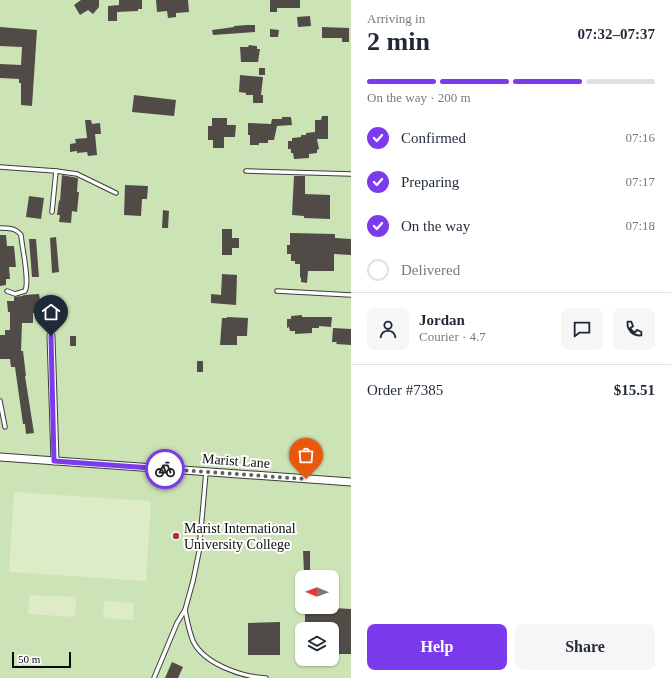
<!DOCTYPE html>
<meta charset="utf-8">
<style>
:root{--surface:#fff;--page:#f6f6f7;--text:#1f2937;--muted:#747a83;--line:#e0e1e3;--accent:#7c3aed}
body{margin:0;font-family:Georgia,serif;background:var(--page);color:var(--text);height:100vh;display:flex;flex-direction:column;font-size:15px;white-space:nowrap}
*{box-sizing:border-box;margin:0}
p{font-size:13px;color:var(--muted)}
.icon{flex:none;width:22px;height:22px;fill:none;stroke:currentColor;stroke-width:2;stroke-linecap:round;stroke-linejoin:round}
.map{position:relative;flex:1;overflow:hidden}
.sheet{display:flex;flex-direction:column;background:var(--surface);width:320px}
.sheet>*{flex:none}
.needle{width:26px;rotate:271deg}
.buttons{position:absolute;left:295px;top:570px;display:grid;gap:8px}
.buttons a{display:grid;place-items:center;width:44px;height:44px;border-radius:8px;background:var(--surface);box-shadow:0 1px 3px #0004;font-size:20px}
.scale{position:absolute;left:12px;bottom:10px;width:59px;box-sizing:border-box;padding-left:4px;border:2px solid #0a0a0a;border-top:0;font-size:11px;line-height:14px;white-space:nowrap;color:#0a0a0a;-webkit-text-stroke:3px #fff;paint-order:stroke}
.pin{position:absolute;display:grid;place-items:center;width:34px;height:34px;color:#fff;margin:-41px -17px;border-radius:50% 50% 50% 0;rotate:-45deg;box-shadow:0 0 4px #0007}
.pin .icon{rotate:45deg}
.courier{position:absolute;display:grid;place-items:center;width:40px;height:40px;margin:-20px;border:3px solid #7c3aed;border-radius:50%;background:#fff;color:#222;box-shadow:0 1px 5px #0007}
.overview em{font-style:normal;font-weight:700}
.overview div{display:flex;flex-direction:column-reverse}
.overview{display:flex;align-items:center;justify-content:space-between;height:68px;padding:0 16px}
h1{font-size:26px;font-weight:700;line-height:30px}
.bar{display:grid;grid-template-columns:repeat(4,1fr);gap:6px 4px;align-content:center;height:48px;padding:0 16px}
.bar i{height:5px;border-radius:3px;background:var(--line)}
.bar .on{background:var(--accent)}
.bar p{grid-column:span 4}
.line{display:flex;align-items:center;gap:10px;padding:0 16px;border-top:1px solid var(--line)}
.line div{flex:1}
.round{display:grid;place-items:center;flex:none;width:42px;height:42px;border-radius:8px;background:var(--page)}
ol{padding:0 16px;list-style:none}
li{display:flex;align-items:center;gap:12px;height:44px}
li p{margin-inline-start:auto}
li .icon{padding:4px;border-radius:50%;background:var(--accent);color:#fff;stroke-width:4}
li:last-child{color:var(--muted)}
li i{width:22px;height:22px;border:2px solid var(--line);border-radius:50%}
.action{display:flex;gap:8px;margin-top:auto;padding:8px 16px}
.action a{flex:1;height:46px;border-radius:8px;background:var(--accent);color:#fff;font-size:16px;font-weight:700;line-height:46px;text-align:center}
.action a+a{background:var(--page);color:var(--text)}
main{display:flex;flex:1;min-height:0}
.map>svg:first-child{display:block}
.garden{fill:#cce3b6;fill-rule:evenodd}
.pitch{fill:#deebc7}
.building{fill:#514b47}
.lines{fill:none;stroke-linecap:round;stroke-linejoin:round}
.service-casing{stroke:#3d3d3d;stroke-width:5.5}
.minor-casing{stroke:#3d3d3d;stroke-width:9}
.service{stroke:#fff;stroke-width:3.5}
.minor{stroke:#fff;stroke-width:7}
.done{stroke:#5f5e58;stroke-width:4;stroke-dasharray:0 7.2}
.route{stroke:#7c3aed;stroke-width:5}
.poi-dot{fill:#ab3032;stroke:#fff;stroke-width:1.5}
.labels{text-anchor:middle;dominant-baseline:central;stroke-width:4;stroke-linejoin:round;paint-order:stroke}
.street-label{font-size:14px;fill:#0a0a0a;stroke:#fff}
.poi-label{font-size:14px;fill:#0a0a0a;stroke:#fff;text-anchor:start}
</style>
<main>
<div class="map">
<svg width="351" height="678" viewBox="0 0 351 678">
<rect width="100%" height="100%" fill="#fdfae9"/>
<path class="garden" d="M 0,0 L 351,0 L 351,678 L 0,678 ZM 302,577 L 332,577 L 332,607 L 302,607 ZM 302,629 L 332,629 L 332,659 L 302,659 Z"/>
<g class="pitch">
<path d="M 14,492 L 151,501 L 146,581 L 9,572 Z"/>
<path d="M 30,595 L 76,597 L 75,617 L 28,614 Z"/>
<path d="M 104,601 L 134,603 L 133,620 L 103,618 Z"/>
</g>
<g class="building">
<path d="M 81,0 L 99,0 L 99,7 L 93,14 L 88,10 L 80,15 L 74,5 Z"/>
<path d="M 119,0 L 142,0 L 142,9 L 138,9 L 138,11 L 117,12 L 117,21 L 108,21 L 108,6 L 119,5 Z"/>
<path d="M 156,0 L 188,0 L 189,12 L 176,13 L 176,17 L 168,18 L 167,11 L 157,12 Z"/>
<path d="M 270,0 L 300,0 L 300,8 L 277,8 L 277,12 L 270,12 Z"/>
<path d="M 310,16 L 311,26 L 298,27 L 297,17 Z"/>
<path d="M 247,25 L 255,25 L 255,32 L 213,35 L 212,30 L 234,27 L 234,26 Z"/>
<path d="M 0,27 L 37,30 L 32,106 L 21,105 L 21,83 L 19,83 L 19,79 L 0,78 L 0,64 L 21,65 L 22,47 L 0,46 Z"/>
<path d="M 322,27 L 349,28 L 349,42 L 342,42 L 342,38 L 322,38 Z"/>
<path d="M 270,29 L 279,30 L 278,37 L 270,37 Z"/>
<path d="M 249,45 L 257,46 L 257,49 L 260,49 L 258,62 L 241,62 L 240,47 L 248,47 Z"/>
<rect x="259" y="68" width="6" height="7"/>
<path d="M 240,75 L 263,77 L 261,95 L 263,95 L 263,103 L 253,103 L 253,95 L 246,95 L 246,93 L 239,92 Z"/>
<path d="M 134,95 L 176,100 L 174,116 L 132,112 Z"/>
<path d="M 322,116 L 328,116 L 328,139 L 317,139 L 319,149 L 317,150 L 317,153 L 309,154 L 309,158 L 294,159 L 293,153 L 291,153 L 291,149 L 288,149 L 288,141 L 292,141 L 292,138 L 301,137 L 301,135 L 306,135 L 306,133 L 315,132 L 315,120 L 321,120 Z"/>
<path d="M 282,117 L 291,117 L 292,125 L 277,126 L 274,140 L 268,140 L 268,143 L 259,143 L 259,145 L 250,145 L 250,135 L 248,135 L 248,123 L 271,124 L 272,119 L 282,119 Z"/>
<path d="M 212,118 L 227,118 L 227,125 L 236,125 L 235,137 L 224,137 L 224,148 L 213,148 L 213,140 L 208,140 L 208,126 L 212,126 Z"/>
<path d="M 85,120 L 91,120 L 92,124 L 100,123 L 101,134 L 95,134 L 97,155 L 88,156 L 87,152 L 77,153 L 77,151 L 70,152 L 70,144 L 76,143 L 75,139 L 87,138 Z"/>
<path d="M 62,175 L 78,178 L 77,192 L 79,192 L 77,212 L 72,211 L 71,223 L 59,222 L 60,215 L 57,215 L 59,200 L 60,201 Z"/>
<path d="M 294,176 L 305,176 L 305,194 L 330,195 L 330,219 L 304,218 L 304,216 L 292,215 Z"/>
<path d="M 125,185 L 148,186 L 147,199 L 142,199 L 141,216 L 124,215 Z"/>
<path d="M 29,196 L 44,198 L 41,219 L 26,217 Z"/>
<path d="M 163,210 L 169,211 L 168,228 L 162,228 Z"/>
<path d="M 222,229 L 232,229 L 232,238 L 239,238 L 239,248 L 232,248 L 232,255 L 222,255 Z"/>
<path d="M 290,233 L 335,234 L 335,238 L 351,239 L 351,255 L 334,254 L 334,271 L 308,271 L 307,283 L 301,282 L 301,278 L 300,277 L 300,264 L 295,264 L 295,261 L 291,261 L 291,254 L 287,254 L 287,245 L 290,245 Z"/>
<path d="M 0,235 L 6,235 L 7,246 L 14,246 L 16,267 L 9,267 L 10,279 L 6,279 L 6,285 L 0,286 Z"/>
<path d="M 56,237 L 59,272 L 52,273 L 50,238 Z"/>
<path d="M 29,239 L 36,239 L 39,277 L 32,277 Z"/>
<path d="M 222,274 L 237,275 L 236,305 L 211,303 L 211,294 L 221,295 Z"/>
<path d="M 39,294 L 40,300 L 42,300 L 42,307 L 40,307 L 40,313 L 33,313 L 33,323 L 22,323 L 21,351 L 23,351 L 26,376 L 25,376 L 34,433 L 26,434 L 25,424 L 23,424 L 15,367 L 11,367 L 10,359 L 0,359 L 0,335 L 5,335 L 5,330 L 10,330 L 10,312 L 8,312 L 7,301 L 14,301 L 14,297 L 22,296 L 24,295 Z"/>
<path d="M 302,315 L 302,317 L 332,317 L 331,327 L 319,326 L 319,328 L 312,328 L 312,333 L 295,334 L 295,331 L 290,331 L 289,327 L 287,328 L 287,319 L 291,319 L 291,316 Z"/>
<path d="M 227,317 L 248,318 L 247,336 L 237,336 L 237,345 L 220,345 L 222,318 L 227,318 Z"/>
<path d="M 333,328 L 351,329 L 351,345 L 336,344 L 337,342 L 332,342 Z"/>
<rect x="70" y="336" width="6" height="10"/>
<rect x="197" y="361" width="6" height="11"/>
<path d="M 303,551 L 310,551 L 310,572 L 304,572 Z"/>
<path d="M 334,608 L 351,609 L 351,654 L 339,654 L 339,642 L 332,642 L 332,629 L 305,629 L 305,609 L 334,609 Z"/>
<path d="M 280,622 L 280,655 L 248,655 L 248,623 Z"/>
<path d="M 172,662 L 183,667 L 178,678 L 165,678 Z"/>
</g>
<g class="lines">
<g class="service-casing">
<g id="service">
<path d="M 0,167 L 56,171 L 52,212"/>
<path d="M 56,171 L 77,174 L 116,193"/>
<path d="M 246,171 L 351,174"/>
<path d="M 0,228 C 8,228 16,228 21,235 C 22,248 30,281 25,291 L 15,294 L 7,291"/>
<path d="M 277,291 L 351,295"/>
<path d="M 0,401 L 5,427"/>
<path d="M 185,610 C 187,620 189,631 193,641 C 204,664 242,677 266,678"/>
<path d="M 154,678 L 177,623 L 185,610 L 193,581 L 199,552 L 206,472"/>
</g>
</g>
<g class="minor-casing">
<g id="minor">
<path d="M 51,336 L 55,461"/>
<path d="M 0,457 L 351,482"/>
</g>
</g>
<use href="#service" class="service"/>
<use href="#minor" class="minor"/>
</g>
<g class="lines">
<path class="done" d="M 165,469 L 306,479"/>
<path class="route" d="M 51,336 L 54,461 L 165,469"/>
</g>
<circle class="poi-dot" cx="176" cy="536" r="4"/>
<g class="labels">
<g class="street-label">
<text transform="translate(236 461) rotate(4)">Marist Lane</text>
</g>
<g class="poi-label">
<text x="184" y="528">Marist International<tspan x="184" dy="16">University College</tspan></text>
</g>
</g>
</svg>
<div class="buttons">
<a><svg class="needle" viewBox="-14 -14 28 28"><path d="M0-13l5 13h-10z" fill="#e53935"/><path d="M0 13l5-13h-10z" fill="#747a83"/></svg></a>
<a><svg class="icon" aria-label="layers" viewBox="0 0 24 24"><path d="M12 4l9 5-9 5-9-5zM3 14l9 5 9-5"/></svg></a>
</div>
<div class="scale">50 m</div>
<div class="pin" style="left:306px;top:479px;background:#ea580c"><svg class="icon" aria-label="bag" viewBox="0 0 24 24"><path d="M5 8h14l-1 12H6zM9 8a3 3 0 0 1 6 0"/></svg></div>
<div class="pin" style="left:51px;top:336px;background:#1f2937"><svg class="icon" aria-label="home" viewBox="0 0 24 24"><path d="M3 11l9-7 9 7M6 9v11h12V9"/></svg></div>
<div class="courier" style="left:165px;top:469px"><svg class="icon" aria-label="bike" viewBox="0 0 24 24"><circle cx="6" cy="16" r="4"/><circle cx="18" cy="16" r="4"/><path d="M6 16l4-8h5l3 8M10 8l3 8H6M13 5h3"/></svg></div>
</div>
<section class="sheet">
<div class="overview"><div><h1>2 min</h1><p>Arriving in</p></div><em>07:32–07:37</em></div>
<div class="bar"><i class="on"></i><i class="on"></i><i class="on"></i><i></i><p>On the way · 200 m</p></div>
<ol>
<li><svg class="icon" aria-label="check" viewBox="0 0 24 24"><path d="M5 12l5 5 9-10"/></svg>Confirmed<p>07:16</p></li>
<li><svg class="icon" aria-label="check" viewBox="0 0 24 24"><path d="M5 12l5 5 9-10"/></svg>Preparing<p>07:17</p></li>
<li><svg class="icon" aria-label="check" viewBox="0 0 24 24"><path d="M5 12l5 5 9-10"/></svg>On the way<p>07:18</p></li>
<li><i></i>Delivered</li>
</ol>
<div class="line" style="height:72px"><a class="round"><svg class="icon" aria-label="person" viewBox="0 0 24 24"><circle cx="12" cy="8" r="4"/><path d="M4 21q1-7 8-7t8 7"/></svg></a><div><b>Jordan</b><p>Courier · 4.7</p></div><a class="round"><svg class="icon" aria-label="chat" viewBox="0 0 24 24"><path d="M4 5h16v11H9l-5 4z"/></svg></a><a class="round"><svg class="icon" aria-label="phone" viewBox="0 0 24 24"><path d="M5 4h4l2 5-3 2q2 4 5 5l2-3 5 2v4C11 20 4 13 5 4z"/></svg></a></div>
<div class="line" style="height:52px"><div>Order #7385</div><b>$15.51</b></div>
<div class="action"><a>Help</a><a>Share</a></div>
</section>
</main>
